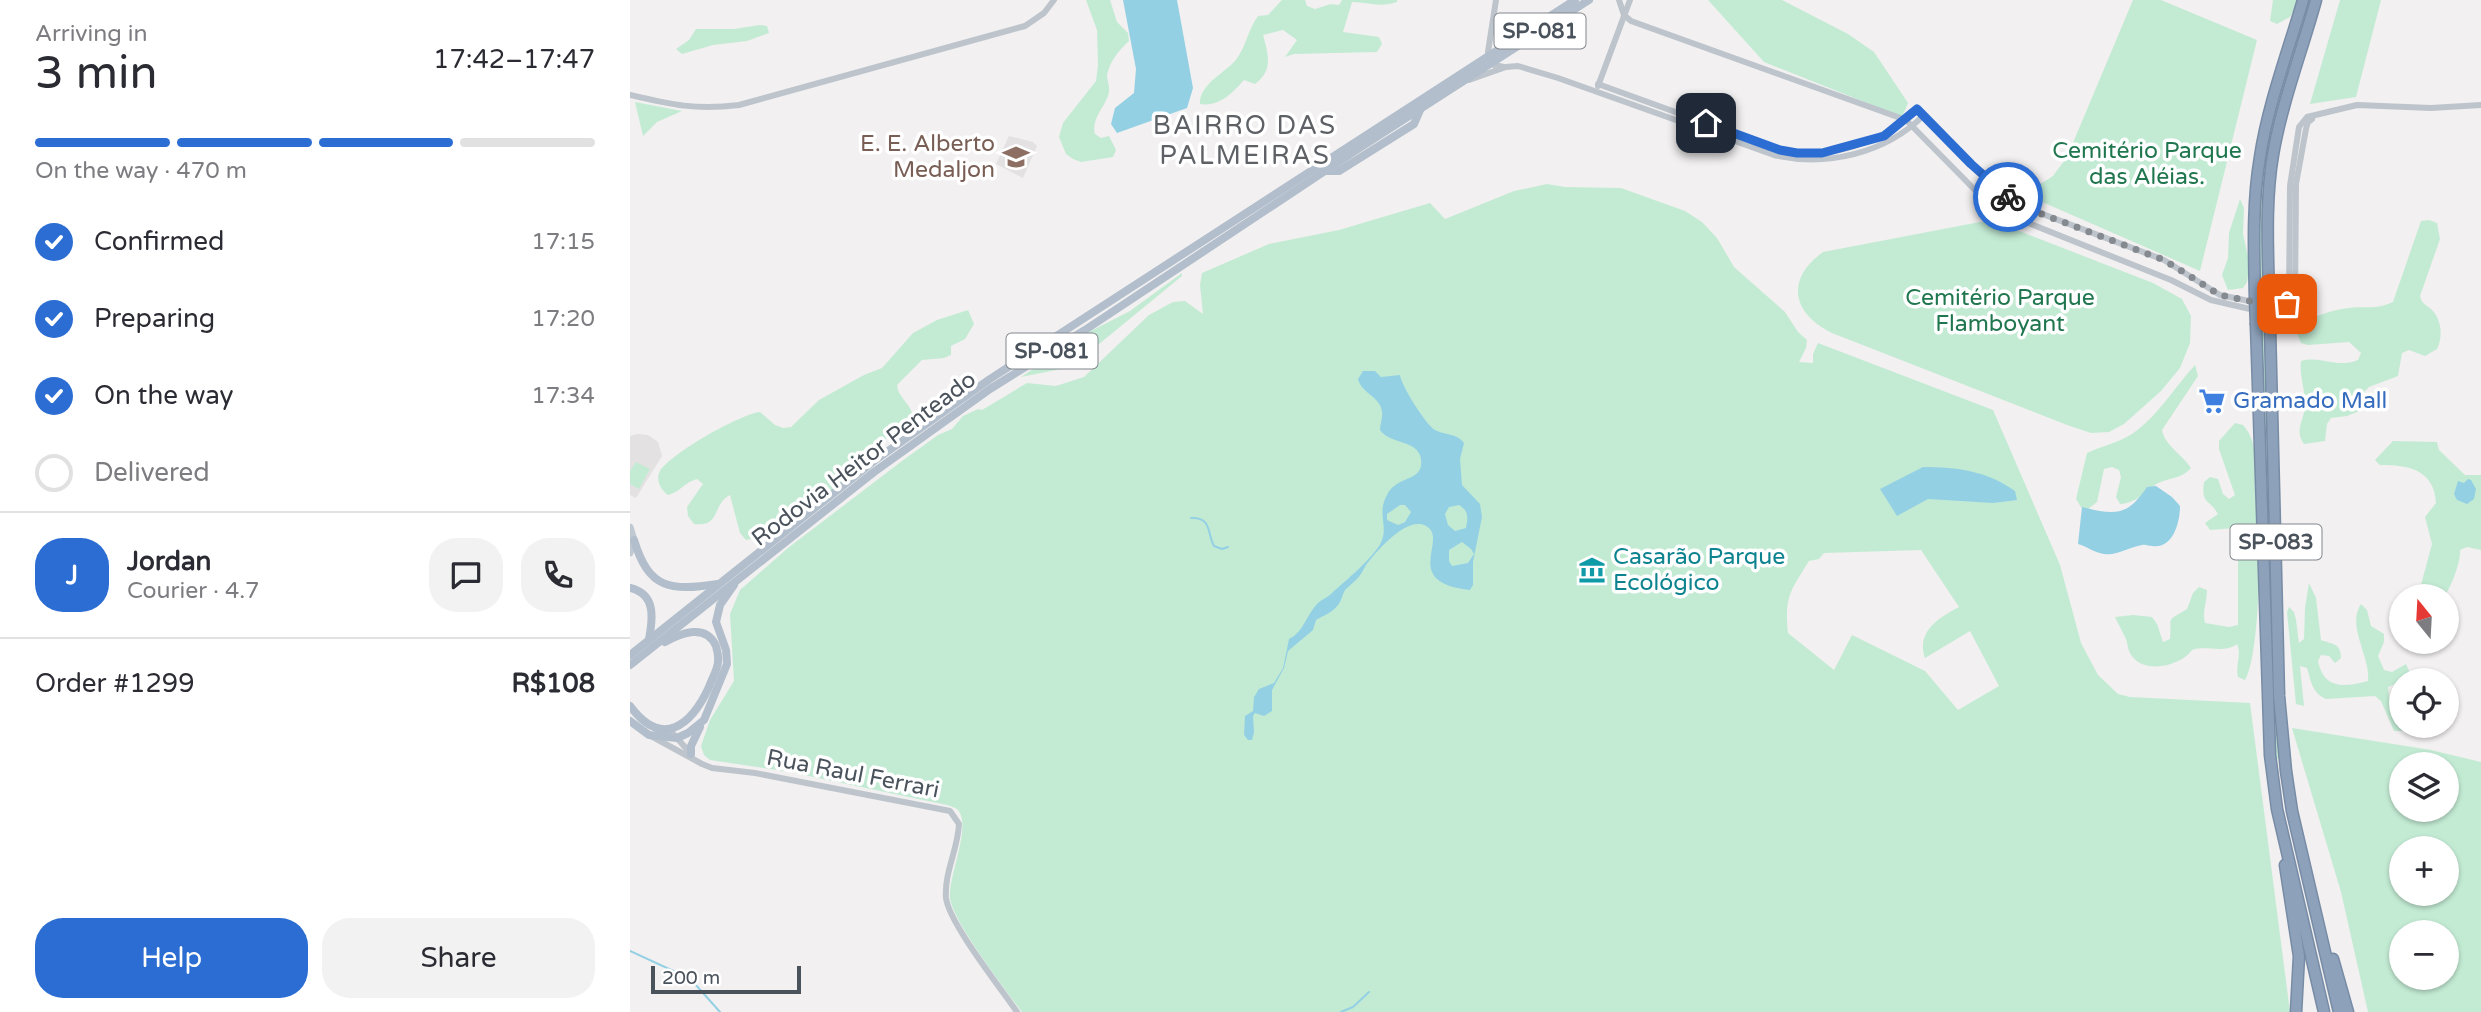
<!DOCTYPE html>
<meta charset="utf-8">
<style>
:root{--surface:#fff;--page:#f2f2f3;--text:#2b2b33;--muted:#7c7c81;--line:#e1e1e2;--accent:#2b6dd2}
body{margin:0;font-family:"Varela Round",sans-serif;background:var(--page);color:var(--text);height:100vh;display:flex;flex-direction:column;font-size:26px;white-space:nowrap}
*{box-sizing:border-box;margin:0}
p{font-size:23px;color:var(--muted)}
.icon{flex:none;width:38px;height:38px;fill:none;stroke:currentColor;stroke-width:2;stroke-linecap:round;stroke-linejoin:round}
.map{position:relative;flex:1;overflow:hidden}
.panel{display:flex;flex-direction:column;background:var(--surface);width:630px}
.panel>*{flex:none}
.needle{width:46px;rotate:342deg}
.tools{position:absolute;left:1759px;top:584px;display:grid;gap:14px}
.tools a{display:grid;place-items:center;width:70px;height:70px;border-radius:50%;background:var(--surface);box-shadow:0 2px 5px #0004;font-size:35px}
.scale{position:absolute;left:21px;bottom:18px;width:150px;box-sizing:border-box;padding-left:7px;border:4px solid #4a525c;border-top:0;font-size:19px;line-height:24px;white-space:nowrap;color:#4a525c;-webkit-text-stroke:5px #fff;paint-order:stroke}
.pin{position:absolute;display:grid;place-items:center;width:60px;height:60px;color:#fff;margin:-30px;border-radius:14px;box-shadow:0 4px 10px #0006}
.courier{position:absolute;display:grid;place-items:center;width:70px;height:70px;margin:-35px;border:5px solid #2b6dd2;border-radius:50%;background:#fff;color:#222;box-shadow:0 2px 9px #0007}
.overview em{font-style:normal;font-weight:600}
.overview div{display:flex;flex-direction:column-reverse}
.overview{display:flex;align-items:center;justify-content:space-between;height:119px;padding:0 35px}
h1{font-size:46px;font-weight:600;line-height:52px}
.bar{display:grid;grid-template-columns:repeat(4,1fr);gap:10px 7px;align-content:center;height:84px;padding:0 35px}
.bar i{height:9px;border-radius:5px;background:var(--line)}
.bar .selected{background:var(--accent)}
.bar p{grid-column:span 4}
.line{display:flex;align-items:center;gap:18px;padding:0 35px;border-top:2px solid var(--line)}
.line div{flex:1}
.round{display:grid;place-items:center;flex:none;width:74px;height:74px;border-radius:28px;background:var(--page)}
ol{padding:0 35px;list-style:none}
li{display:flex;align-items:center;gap:21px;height:77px}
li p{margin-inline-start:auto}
li .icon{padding:7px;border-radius:50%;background:var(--accent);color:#fff;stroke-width:4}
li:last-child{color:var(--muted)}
li i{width:38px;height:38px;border:4px solid var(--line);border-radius:50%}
.primary-button{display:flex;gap:14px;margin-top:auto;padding:14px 35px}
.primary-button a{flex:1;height:80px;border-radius:28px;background:var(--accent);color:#fff;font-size:28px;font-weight:600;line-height:80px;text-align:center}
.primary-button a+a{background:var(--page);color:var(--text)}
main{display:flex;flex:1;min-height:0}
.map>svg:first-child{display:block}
.education{fill:#e3e1e1}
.green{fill:#c3ebd4;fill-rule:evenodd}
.water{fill:#94d0e4;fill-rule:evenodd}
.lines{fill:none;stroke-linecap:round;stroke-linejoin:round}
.stream{stroke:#94d0e4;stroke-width:2}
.motorway-casing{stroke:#788ca6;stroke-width:13}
.tertiary{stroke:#bdc4cb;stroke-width:6}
.secondary{stroke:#c0c8d2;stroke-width:7}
.primary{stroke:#b2becc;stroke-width:8}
.motorway{stroke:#8da1ba;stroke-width:10}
.motorway-bridge-casing{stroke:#788ca6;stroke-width:13;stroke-linecap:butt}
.motorway-bridge{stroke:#8da1ba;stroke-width:10}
.done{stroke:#858990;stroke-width:7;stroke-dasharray:0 12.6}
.route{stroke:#2b6dd2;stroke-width:9}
.labels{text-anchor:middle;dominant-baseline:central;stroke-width:7;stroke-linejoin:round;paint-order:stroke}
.shield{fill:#fff;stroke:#80868d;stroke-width:2}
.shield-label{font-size:21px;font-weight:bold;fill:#4a525c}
.education-label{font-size:23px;fill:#785e54;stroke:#fff;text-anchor:end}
.park-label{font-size:23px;fill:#20774f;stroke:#fff}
.shop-label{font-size:23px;fill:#366cbe;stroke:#fff;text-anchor:start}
.street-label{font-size:23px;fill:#4a525c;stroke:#fff}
.culture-label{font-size:23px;fill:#0d838f;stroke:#fff;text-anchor:start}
.quarter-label{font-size:26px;letter-spacing:2px;fill:#5d6064;stroke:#fff}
</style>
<main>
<section class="panel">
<div class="overview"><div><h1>3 min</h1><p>Arriving in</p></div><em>17:42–17:47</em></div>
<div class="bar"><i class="selected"></i><i class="selected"></i><i class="selected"></i><i></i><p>On the way · 470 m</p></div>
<ol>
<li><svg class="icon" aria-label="check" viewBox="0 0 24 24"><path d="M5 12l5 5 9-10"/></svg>Confirmed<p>17:15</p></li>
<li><svg class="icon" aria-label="check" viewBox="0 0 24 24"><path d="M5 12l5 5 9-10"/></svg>Preparing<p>17:20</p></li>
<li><svg class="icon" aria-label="check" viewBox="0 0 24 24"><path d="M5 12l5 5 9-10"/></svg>On the way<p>17:34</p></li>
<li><i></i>Delivered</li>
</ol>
<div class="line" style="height:126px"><b class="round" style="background:var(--accent);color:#fff">J</b><div><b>Jordan</b><p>Courier · 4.7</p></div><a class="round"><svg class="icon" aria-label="chat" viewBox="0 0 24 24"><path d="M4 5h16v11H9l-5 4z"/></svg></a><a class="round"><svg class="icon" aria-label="phone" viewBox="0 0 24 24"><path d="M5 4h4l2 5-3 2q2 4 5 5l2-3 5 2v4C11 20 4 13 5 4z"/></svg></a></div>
<div class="line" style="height:91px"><div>Order #1299</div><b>R$108</b></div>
<div class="primary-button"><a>Help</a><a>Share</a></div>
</section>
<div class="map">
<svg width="1851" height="1012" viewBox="0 0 1851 1012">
<rect width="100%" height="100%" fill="#f2f0f0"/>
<g class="education">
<path d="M 379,136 L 403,142 L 407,146 L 393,178 L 366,164 Z"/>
<path d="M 8,434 L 18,435 L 28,442 L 32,456 L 6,498 L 0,495 L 0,436 Z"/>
</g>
<g class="green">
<path d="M 456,0 L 480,0 L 487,22 L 498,33 L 499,41 C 489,50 480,61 477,75 C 477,80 480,86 479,92 C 476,107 461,117 465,134 L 471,138 L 479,136 L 486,150 L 483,157 L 451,162 L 443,159 L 436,154 L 429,137 L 433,123 L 466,81 L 468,65 L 467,30 Z"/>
<path d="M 652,0 L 675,0 L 677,6 L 685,9 L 701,4 L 709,5 L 712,0 L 767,0 L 767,2 C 750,8 737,2 722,2 L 713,32 L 749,37 L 752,44 L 747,52 L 664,54 L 655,57 L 667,40 L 653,30 L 633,35 C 638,54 644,70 625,84 L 614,80 C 602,93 590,107 570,104 C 569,85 593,74 605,61 C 616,48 618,29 628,16 L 638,15 Z"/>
<path d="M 1078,0 L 1152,0 L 1218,34 L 1244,52 L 1278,103 L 1272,117 L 1134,62 Z"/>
<path d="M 1503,0 L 1531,0 L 1627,40 L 1570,271 L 1401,197 L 1404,188 L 1423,176 L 1437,157 Z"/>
<path d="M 1643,0 L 1668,0 L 1668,2 L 1660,17 L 1647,24 L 1640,21 Z"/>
<path d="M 1675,0 L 1683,0 L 1647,124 L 1635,301 L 1629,300 L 1628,201 L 1639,124 Z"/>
<path d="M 1710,0 L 1751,0 L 1726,97 L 1680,104 Z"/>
<path d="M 130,25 L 137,26 L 139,33 L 117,41 L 83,45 L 52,54 L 46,49 L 59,40 L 66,29 L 104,29 Z"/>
<path d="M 5,102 L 52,111 L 27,122 L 13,136 Z"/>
<path d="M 917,184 L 935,187 L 991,188 L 1055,211 L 1072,222 L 1087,238 L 1104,267 L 1155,312 L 1168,332 L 1177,340 L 1176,348 L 1169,362 L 1183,363 L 1183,354 L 1188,343 L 1363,410 L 1430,565 L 1451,643 L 1468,675 L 1488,694 L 1500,697 L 1620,703 L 1660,1012 L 392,1012 C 375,989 323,922 320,898 C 318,876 343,824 327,809 C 324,807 320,806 317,805 L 160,772 L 80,760 L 74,755 L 71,746 L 80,720 L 104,681 L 100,614 L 110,590 L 158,548 L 272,461 L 308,435 L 322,429 L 333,416 L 348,409 L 352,410 L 397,383 L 426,386 L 454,377 L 519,315 L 543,302 L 555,301 L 573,314 L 570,285 L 572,273 L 639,244 L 709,230 L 800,203 L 815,219 L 884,191 ZM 1291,550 L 1329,607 C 1308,618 1286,632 1295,658 L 1340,631 L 1369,686 L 1328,710 L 1295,671 L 1222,635 L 1204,670 L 1158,633 C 1154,597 1161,590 1179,561 L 1189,559 L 1194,553 Z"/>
<path d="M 1610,199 L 1614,208 L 1613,234 L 1620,266 L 1617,282 L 1613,288 L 1598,290 L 1592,275 L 1598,258 L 1599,233 Z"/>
<path d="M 1799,220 L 1807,223 L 1810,239 L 1790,296 C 1792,304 1795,304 1801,309 C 1812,319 1813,337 1807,349 L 1795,356 L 1779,350 L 1772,353 L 1768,376 L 1739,387 L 1733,393 L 1735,403 L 1732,410 L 1717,416 L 1701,418 L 1697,424 L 1695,441 L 1674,444 C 1664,430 1674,421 1675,406 C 1676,391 1669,377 1671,361 C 1691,355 1706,369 1728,360 L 1731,353 L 1719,342 L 1678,345 L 1671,343 L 1664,326 C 1682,318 1699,310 1719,308 C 1736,306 1746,310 1763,302 L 1791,221 Z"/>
<path d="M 1350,222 L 1368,224 L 1389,231 L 1523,283 L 1552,299 L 1561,316 L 1560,343 L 1550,368 L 1531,391 L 1494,424 L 1479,432 L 1461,433 L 1437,425 L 1202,333 C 1162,314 1155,279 1193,252 Z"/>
<path d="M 552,273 L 552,276 L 452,358 L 436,368 L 391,377 L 457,333 L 500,311 Z"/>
<path d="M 338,310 L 344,324 L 335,339 L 321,346 L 321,355 L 314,358 L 292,360 L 267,385 C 268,397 279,402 282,413 L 278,421 L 253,441 L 223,480 L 191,495 L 171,511 L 167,518 L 134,536 L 116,540 L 110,533 L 100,495 C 81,505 92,527 64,524 L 58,516 L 57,507 L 73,484 L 67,479 C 55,482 50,492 38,495 C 31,490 25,480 30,471 C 40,454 110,414 130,412 L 145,425 L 153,428 L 161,427 L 189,400 L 234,375 L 252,368 L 283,333 L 307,320 Z"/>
<path d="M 1629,322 L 1636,323 L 1650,759 L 1644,759 Z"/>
<path d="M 1565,365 L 1568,376 L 1532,430 C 1535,446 1552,454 1561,468 C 1551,480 1537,477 1525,485 C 1512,493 1507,503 1490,504 L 1486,497 L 1491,477 L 1489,470 L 1482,467 L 1474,469 L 1467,502 L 1454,512 L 1446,499 L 1457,453 C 1472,446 1488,443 1502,434 C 1527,417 1545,387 1565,365 Z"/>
<path d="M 1605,423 L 1613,425 C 1619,432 1623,440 1624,449 C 1632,488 1633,650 1615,680 L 1608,677 C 1605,665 1612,655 1607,644 C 1594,654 1577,645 1562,650 C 1550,667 1511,675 1500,653 C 1497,648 1498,642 1495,637 C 1492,630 1488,624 1485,617 L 1503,615 L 1522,617 L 1527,624 L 1533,642 L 1540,639 C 1542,614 1535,623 1557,609 L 1563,593 L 1569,587 L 1577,590 C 1577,602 1572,612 1575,623 L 1599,627 L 1608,625 L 1608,536 L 1605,528 L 1580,530 L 1575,523 L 1588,514 C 1579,498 1571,505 1574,482 L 1580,477 L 1588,479 L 1593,494 L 1599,499 L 1605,495 L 1589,449 L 1589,441 Z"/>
<path d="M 1763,441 L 1807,442 L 1809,450 L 1835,475 L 1851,475 L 1851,550 L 1837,547 L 1830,550 C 1831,562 1821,587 1814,597 L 1788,596 L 1802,544 L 1795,517 L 1806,503 C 1804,469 1778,465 1750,465 L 1745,460 Z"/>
<path d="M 6,462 L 20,469 L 9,489 L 0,484 L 0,471 Z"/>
<path d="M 1679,583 L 1686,598 L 1691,640 C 1702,644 1711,643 1711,658 L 1705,663 L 1699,656 L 1691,655 L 1688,661 C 1694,690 1715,687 1738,681 C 1741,657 1716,626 1731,604 L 1737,610 L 1741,626 L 1754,634 L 1754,642 L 1748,656 L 1754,670 L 1762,672 L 1776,664 L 1779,671 L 1778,681 L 1771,681 L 1771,689 L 1765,684 L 1758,687 L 1760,703 L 1772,731 L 1764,731 L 1751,701 L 1745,696 L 1696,699 C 1682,693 1681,681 1677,668 L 1670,666 L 1674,706 L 1666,704 L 1657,612 L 1659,607 L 1664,612 L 1666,620 L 1669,643 L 1674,639 L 1675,608 Z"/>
<path d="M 1662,728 L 1801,750 L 1851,762 L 1851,1012 L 1738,1012 L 1711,892 ZM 1771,765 L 1816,765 L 1816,810 L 1771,810 ZM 1771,849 L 1816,849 L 1816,894 L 1771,894 ZM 1771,933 L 1816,933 L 1816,978 L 1771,978 Z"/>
</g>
<g class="water">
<path d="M 493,0 L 547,0 L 563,88 L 557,108 L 487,133 L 481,124 L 485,108 L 504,93 L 506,69 Z"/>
<path d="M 733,371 L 745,371 L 751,377 L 770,375 C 771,385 796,425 805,430 C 814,435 827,433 834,443 L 830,459 L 832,485 L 850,504 L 852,517 L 843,562 L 843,585 L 840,590 C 769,582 820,539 796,526 C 777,515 746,552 736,565 C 733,570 731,575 727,579 C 723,583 719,586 715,590 C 712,595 712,600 708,605 C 702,613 694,615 686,620 L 683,630 L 658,651 L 654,668 L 642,690 L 642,711 L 634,716 L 625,713 L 623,716 L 624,732 L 622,740 L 618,740 L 614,735 L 615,716 L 623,711 L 624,697 L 629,689 L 644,683 L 653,668 L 659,639 C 674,632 676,615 688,603 C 692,599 697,598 701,594 C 714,582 747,555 752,540 C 758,524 746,513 758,493 C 769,475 794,482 791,459 C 788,439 760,445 750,430 C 750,424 753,418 752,412 C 751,397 731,393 728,379 ZM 770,505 L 775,505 L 781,512 L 775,522 L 768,525 L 757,520 L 757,514 ZM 829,505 C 839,511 838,518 836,528 L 825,531 L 818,525 L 815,514 L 819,507 ZM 832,542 L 841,549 L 844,554 L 838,563 L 822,566 L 819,561 L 819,550 Z"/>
<path d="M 1293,467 C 1327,467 1357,471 1385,491 L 1387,500 L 1363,503 L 1298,499 L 1267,516 L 1250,489 Z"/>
<path d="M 1838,479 L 1841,480 L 1846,489 L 1844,499 L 1837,504 L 1827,500 L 1824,494 L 1828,481 L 1834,483 Z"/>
<path d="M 1526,486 L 1542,497 L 1550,506 C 1550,521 1544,549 1522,546 C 1519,546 1515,544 1512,545 C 1499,547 1487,556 1474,554 C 1465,553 1456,546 1448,544 L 1452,507 C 1484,515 1497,517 1517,487 Z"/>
</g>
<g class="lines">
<g class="stream">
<path d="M 561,518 C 582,517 577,533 584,546 L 592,549 L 598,547"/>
<path d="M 0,951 L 50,974"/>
<path d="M 65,984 L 90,1012"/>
<path d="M 711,1012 L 723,1007 L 739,992"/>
</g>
<g class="motorway-casing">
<g id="motorway">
<path d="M 1625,298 C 1624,251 1622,204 1630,157 C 1638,104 1658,52 1673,0"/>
<path d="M 1639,299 C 1638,251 1635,202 1643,155 C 1652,102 1672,51 1686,0"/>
<path d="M 1626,325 L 1640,755 L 1647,809 L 1694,1012"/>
<path d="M 1640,328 L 1649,696 L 1656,771 L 1662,811 L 1709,1012"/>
<path d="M 1655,865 L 1669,956 L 1666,1012"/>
<path d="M 1703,959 L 1718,1012"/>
</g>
</g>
<g class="tertiary">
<path d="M 866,0 L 858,52 L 864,65 L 874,67"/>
<path d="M 989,0 L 994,15 L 1001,21 L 1276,120 L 1343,188 L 1369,211 L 1378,215 L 1541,280 L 1581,300 L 1646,315 L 1659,313 L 1665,299 L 1666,184 L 1676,129 L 1678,122 L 1682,119"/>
<path d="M 839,80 L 876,67 L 888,66 L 928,78 L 1144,155 C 1196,167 1255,154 1294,115"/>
<path d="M 968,84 L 1150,150 C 1198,160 1252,144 1287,109 C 1323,141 1352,182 1394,207 L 1534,260 L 1590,295 L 1648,307 L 1657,304 L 1659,299 L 1660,186 L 1669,127 L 1677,117 L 1727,105 L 1801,108 L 1851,105"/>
<path d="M 968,86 L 1000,0"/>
<path d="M 0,95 C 42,105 66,110 109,105 L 395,26 L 414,13 L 424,0"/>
<path d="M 39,729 L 61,754"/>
<path d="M 21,736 L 72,764 L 82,768 L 125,773 L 320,811 L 329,824 C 328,849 314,873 316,898 C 319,923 370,987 387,1012"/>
</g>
<path class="secondary" d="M 0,527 L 4,540 L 0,553"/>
<g class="primary">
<path d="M 695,171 L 709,171 L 784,124 L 791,108"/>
<path d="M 4,540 C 19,590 41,591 88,584"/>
<path d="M 0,588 C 26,594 23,618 19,639"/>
<path d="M 0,655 L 244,461 L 360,379 L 945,0"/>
<path d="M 0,665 L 244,472 L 360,389 L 455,330 L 725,151 L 959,0"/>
<path d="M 0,706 C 32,749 61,726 79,687 C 81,681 85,674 87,667 C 89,661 88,653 86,646 C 76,623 51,633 35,642"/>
<path d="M 0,721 L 19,735 L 47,738 L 58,733 L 74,720 L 97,664 L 96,650 L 86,622 L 90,605 L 104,585"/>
<path d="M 61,754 L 61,746 L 70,727"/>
</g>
<use href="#motorway" class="motorway"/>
<g class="motorway-bridge-casing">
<g id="motorway-bridge">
<path d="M 1625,298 L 1626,325"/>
<path d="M 1639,299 L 1640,328"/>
</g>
</g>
<use href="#motorway-bridge" class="motorway-bridge"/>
</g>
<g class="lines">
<path class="done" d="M 1378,197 L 1401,210 L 1534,260 L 1590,295 L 1648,307 L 1657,304"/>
<path class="route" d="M 1076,123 L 1150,150 L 1167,153 L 1192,153 L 1254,136 L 1287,109 L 1341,164 L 1378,197"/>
</g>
<defs>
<g id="school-bare" transform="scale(2.1)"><path d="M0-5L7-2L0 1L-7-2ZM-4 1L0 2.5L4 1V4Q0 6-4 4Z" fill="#8d6e63" stroke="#fff" stroke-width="2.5" paint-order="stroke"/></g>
<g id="supermarket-bare" transform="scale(2.1)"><path d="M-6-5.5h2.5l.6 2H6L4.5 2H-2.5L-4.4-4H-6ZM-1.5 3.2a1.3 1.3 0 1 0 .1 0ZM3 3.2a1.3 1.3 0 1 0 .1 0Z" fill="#3f7fe0" stroke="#fff" stroke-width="2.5" paint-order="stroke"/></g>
<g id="museum-bare" transform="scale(2.1)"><path d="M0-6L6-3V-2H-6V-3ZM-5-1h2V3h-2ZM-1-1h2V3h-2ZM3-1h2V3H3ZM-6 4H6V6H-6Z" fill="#0f9aa8" stroke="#fff" stroke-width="2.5" paint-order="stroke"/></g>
</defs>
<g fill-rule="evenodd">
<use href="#school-bare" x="386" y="157"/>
<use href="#supermarket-bare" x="1582" y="401"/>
<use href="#museum-bare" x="962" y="570"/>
</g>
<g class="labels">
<g class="shield">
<rect x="864.5" y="13.5" width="91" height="35" rx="5"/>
<rect x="376.5" y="333.5" width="91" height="35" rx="5"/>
<rect x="1600.5" y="524.5" width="91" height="35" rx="5"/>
</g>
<g class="shield-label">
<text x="910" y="31">SP-081</text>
<text x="422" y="351">SP-081</text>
<text x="1646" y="542">SP-083</text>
</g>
<g class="education-label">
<text x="365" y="144">E. E. Alberto<tspan x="365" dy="26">Medaljon</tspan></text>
</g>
<g class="park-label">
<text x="1517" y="151">Cemitério Parque<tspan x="1517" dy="26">das Aléias.</tspan></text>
<text x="1370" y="298">Cemitério Parque<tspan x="1370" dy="26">Flamboyant</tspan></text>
</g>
<g class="shop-label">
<text x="1603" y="401">Gramado Mall</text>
</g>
<g class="street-label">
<text transform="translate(234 459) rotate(-37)">Rodovia Heitor Penteado</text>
<text transform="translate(223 774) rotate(11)">Rua Raul Ferrari</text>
</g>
<g class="culture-label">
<text x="983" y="557">Casarão Parque<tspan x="983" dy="26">Ecológico</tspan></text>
</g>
<g class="quarter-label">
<text x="615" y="125">BAIRRO DAS<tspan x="615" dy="30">PALMEIRAS</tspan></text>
</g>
</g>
</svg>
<div class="tools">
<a><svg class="needle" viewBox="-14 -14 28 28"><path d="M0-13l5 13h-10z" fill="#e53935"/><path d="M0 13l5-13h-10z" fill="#7c7c81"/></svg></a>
<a><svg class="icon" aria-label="locate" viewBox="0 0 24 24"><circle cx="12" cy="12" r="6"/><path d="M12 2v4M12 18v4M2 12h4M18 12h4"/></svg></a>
<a><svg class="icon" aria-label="layers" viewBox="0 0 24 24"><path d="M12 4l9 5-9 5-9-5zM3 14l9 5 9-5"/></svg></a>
<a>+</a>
<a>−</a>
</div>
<div class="scale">200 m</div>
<div class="pin" style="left:1657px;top:304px;background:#ea580c"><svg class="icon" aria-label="bag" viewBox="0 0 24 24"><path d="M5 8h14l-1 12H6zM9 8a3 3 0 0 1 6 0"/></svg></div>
<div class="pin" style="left:1076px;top:123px;background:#1f2937"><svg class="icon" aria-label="home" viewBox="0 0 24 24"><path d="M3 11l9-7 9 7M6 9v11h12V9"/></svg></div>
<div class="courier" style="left:1378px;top:197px"><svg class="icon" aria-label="bike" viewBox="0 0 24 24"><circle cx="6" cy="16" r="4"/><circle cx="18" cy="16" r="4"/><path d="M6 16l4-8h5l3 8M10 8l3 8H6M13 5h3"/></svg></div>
</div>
</main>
